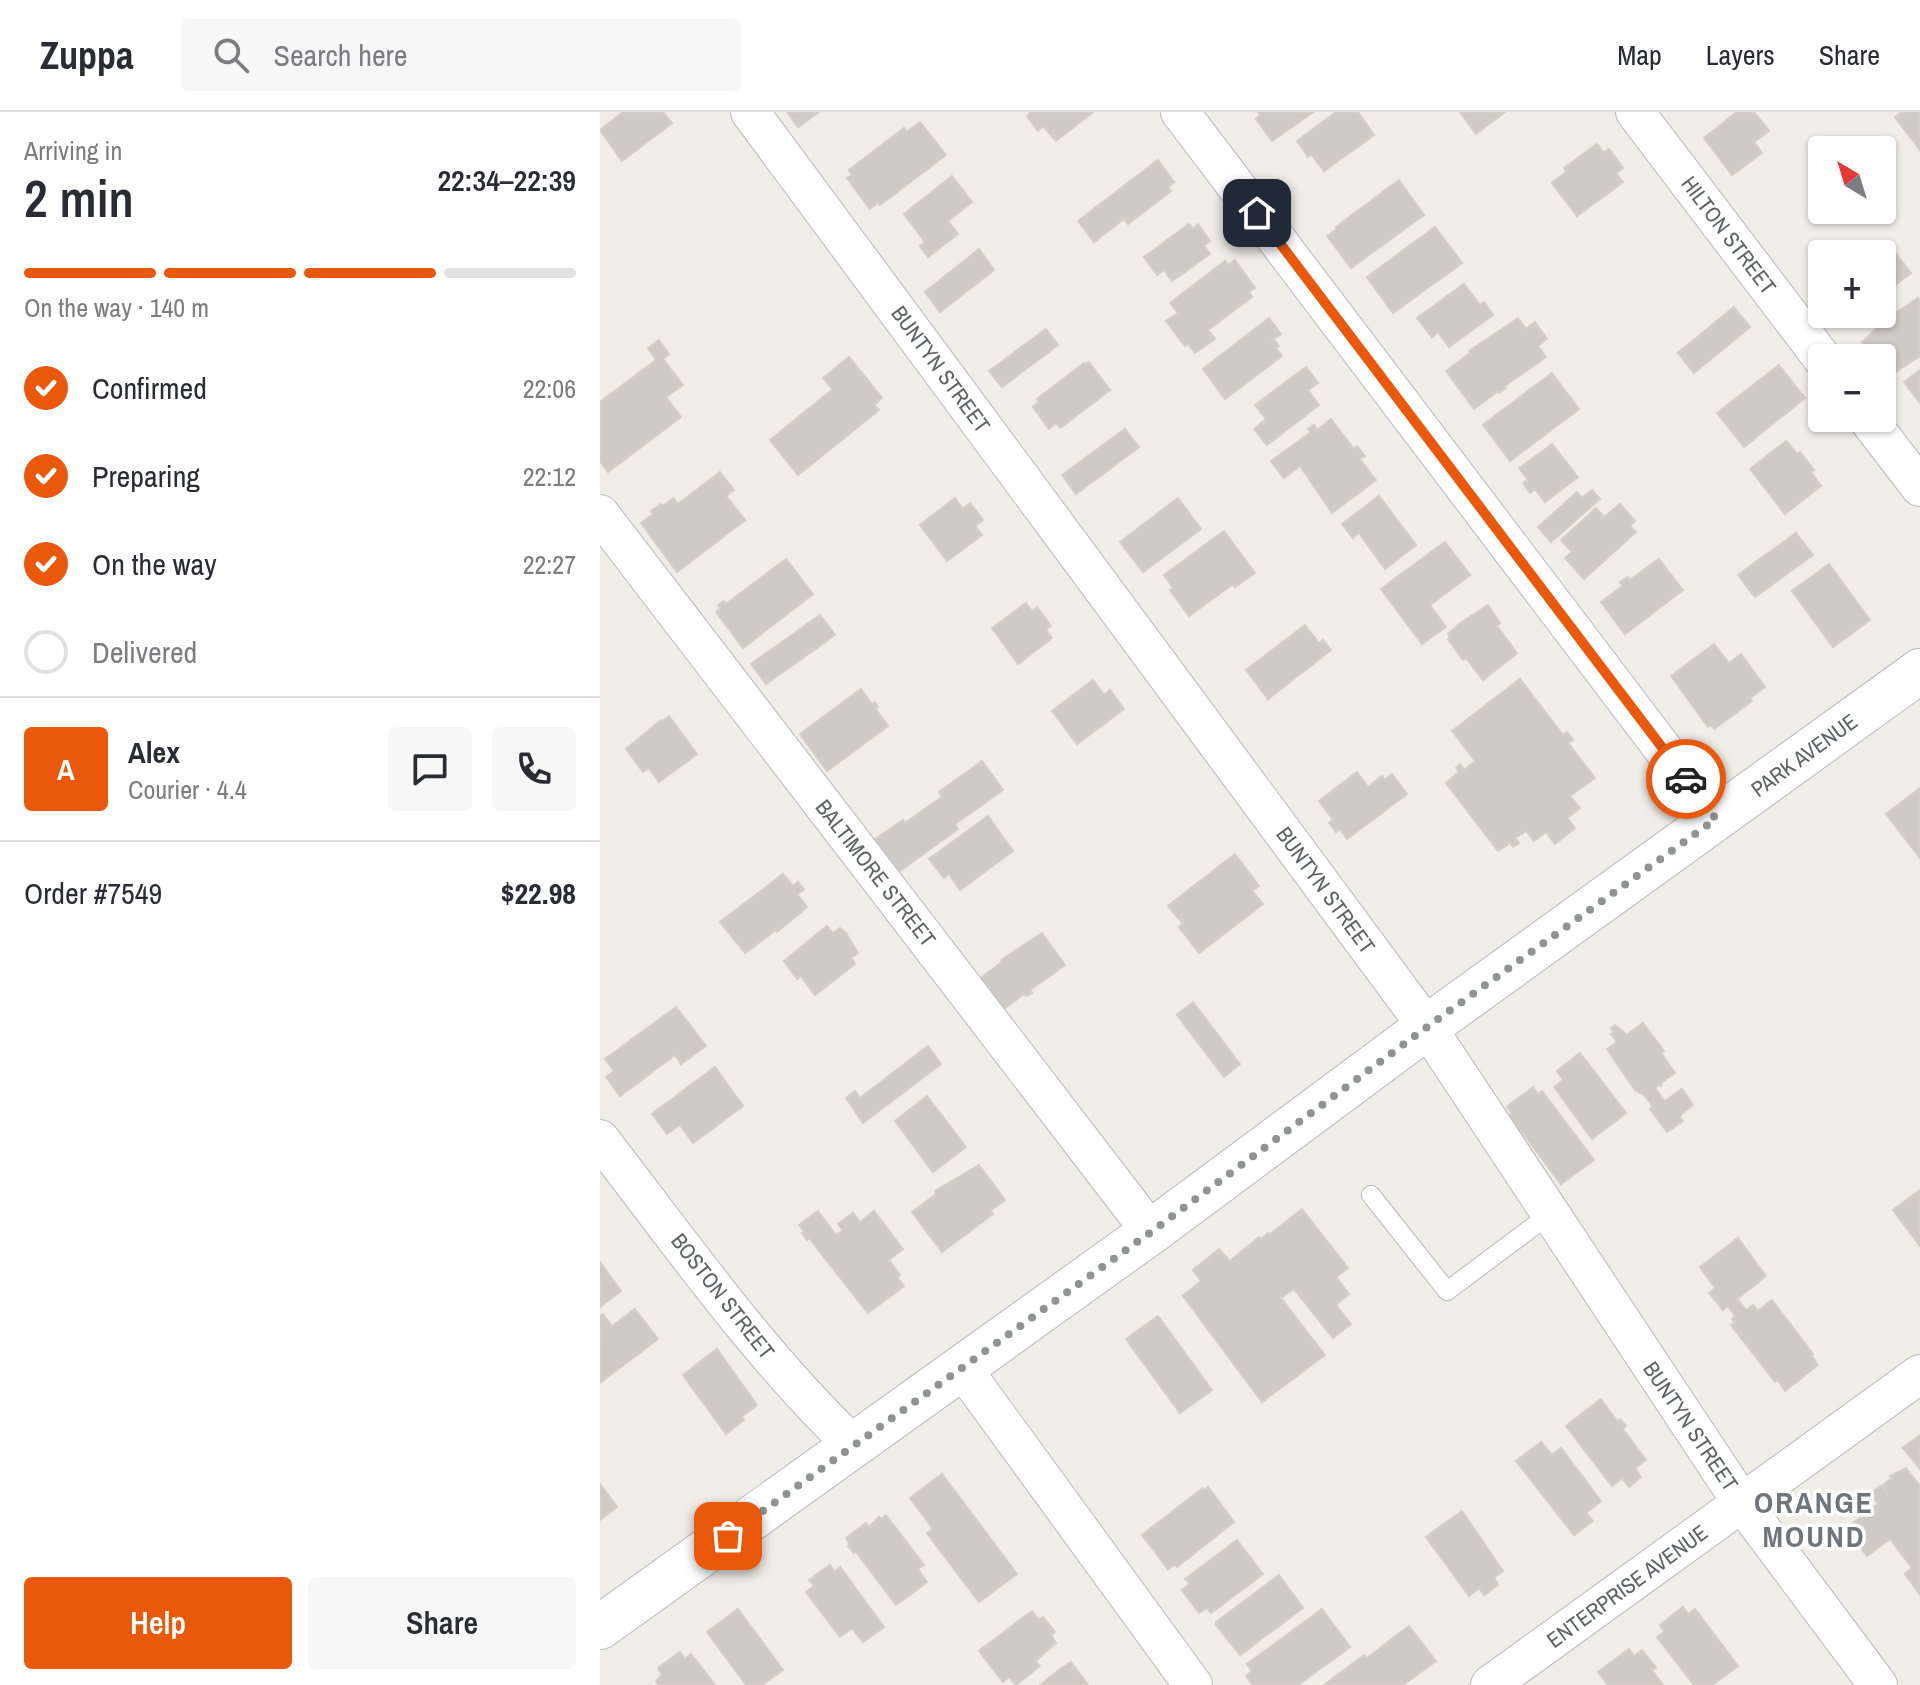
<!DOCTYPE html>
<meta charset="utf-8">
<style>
:root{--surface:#fff;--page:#f7f7f7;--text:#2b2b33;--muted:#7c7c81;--line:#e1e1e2;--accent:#ea580c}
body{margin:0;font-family:"Archivo Narrow",sans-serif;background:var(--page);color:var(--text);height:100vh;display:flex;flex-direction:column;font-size:30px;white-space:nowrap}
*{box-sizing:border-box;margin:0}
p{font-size:26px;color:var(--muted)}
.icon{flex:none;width:44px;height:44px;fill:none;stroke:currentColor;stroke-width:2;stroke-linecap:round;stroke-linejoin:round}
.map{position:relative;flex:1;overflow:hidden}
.panel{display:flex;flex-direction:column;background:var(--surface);width:600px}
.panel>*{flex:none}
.needle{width:52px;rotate:322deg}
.controls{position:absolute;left:1208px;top:24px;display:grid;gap:16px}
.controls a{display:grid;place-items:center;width:88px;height:88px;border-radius:8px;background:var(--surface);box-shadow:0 2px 6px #0004;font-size:40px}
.pin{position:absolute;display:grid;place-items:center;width:68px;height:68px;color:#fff;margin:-34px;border-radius:16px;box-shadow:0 4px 12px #0006}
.courier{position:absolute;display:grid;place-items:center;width:80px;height:80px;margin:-40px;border:6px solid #ea580c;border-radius:50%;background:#fff;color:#222;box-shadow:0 2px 10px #0007}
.overview em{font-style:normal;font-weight:600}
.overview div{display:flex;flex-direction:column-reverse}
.overview{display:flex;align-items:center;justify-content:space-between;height:136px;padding:0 24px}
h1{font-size:52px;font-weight:600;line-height:60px}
.bar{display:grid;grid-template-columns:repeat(4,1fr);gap:12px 8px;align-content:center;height:96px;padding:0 24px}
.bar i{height:10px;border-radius:6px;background:var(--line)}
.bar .on{background:var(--accent)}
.bar p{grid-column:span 4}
.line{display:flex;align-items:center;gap:20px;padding:0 24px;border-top:2px solid var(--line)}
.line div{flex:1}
.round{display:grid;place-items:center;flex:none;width:84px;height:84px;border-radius:8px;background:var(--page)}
ol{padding:0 24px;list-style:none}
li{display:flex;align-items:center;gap:24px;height:88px}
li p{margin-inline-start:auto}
li .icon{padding:8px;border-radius:50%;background:var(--accent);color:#fff;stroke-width:4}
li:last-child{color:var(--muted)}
li i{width:44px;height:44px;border:4px solid var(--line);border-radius:50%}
.primary-button{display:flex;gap:16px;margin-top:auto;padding:16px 24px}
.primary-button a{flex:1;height:92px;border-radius:8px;background:var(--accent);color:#fff;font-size:32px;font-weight:600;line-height:92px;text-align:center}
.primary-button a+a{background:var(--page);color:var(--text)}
header{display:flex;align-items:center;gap:48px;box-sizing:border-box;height:112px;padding:0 40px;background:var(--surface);border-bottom:2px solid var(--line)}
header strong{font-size:38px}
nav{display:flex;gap:44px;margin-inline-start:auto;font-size:28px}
.search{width:560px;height:72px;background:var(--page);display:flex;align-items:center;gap:20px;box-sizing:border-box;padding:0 28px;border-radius:8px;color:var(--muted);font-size:30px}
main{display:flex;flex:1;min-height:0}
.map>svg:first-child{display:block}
.building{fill:#cecac5;stroke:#d5cec5;stroke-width:2}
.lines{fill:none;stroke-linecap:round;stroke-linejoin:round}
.service-casing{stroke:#b7b9bd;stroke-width:20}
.minor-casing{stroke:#b7b9bd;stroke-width:40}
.secondary-casing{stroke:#b5babe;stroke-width:46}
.service{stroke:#fff;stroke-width:18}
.minor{stroke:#fff;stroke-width:38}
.secondary{stroke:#fff;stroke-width:44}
.done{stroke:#919393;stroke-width:8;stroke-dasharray:0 14.4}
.route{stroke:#ea580c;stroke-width:10}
.labels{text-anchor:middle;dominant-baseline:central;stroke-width:7;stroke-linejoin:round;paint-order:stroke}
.street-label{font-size:22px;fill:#5e6367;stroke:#fff}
.district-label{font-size:30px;font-weight:bold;letter-spacing:2px;fill:#6f7579;stroke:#fff}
</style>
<header>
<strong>Zuppa</strong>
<div class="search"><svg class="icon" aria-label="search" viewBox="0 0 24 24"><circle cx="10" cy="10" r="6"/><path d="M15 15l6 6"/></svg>Search here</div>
<nav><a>Map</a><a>Layers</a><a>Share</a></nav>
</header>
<main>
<section class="panel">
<div class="overview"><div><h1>2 min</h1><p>Arriving in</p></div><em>22:34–22:39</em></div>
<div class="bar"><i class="on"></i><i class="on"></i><i class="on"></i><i></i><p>On the way · 140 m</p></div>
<ol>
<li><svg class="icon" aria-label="check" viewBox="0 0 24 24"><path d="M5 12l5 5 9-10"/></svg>Confirmed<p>22:06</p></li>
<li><svg class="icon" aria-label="check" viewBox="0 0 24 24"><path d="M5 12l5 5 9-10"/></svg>Preparing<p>22:12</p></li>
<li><svg class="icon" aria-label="check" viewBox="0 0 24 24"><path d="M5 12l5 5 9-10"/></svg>On the way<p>22:27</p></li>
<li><i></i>Delivered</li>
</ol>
<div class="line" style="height:144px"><b class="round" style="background:var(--accent);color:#fff">A</b><div><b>Alex</b><p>Courier · 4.4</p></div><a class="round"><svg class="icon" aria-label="chat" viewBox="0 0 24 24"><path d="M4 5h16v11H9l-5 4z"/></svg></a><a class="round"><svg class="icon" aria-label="phone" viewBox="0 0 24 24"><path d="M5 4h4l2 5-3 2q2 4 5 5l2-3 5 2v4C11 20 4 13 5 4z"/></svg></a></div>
<div class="line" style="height:104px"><div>Order #7549</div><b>$22.98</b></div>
<div class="primary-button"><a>Help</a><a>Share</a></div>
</section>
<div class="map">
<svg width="1320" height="1573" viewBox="0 0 1320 1573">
<rect width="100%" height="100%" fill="#f0ede6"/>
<g class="building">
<path d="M 23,0 L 63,0 L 72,11 L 22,49 L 0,18 Z"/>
<path d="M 187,0 L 219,0 L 198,15 Z"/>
<path d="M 431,0 L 493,0 L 456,29 L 443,14 L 438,19 L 427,4 Z"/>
<path d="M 658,0 L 713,0 L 672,29 L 656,7 L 660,3 Z"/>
<path d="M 736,0 L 758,0 L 774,23 L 724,59 L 711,42 L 708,45 L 697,29 Z"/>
<path d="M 860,0 L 905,0 L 876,22 Z"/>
<path d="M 1137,0 L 1154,0 L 1169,19 L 1154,30 L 1162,41 L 1132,63 L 1104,26 Z"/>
<path d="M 1302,0 L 1320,0 L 1320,38 L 1295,5 Z"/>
<path d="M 320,10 L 346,43 L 280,93 L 278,91 L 270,97 L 247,66 L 252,63 L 249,58 L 304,16 L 307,20 Z"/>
<path d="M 997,32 L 1004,41 L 1009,37 L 1023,56 L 1016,61 L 1023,70 L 977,104 L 952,71 L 966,60 L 964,56 Z"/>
<path d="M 558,48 L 574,70 L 568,75 L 571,79 L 528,112 L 524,107 L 494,130 L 478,109 Z"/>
<path d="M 352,64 L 372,90 L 348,109 L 358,122 L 328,145 L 320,134 L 325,130 L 304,102 Z"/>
<path d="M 799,68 L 824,103 L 751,156 L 727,124 L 737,117 L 736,115 Z"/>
<path d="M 589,112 L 593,117 L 598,112 L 610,129 L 604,134 L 610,142 L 572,169 L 564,158 L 557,163 L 544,145 Z"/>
<path d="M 835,115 L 862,151 L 793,201 L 767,165 Z"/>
<path d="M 1286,129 L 1311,161 L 1282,183 L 1282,142 L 1270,142 Z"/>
<path d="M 379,137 L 394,158 L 340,200 L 325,180 Z"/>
<path d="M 635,148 L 655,176 L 649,180 L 652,185 L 608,218 L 615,227 L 595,241 L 588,232 L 585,234 L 566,209 L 578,201 L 570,191 L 625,149 L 628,153 Z"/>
<path d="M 864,172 L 880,193 L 884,190 L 893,203 L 849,235 L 838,220 L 832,225 L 817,206 Z"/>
<path d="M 1318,186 L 1320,189 L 1320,244 L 1288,265 L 1282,257 L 1282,246 L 1274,246 L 1262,230 L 1288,206 Z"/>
<path d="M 1134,195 L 1150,215 L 1094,261 L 1078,241 Z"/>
<path d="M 669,206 L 681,222 L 671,229 L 675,229 L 679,234 L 676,236 L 682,244 L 625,287 L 603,257 Z"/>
<path d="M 918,206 L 926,217 L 935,210 L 947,227 L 938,234 L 946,245 L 905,274 L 906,276 L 899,281 L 898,279 L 874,297 L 846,259 L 870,241 L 869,239 Z"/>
<path d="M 446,217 L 458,233 L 402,275 L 389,259 Z"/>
<path d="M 59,228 L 69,242 L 63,247 L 83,273 L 66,285 L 81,305 L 8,360 L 0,349 L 0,290 L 56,248 L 48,236 Z"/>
<path d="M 249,245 L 282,286 L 274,293 L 279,298 L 198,363 L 170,328 L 233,277 L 223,266 Z"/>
<path d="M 489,250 L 510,278 L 460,316 L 456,311 L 449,317 L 433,295 L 439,290 L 437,287 L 484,251 L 485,253 Z"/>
<path d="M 1179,253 L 1205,286 L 1144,335 L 1117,301 Z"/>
<path d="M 706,255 L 718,271 L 708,278 L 719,293 L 667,333 L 654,317 L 666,307 L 655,293 Z"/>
<path d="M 1320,258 L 1320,291 L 1304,270 Z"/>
<path d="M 952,261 L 979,297 L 910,349 L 883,313 Z"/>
<path d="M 731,307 L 754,337 L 757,334 L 765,344 L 760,347 L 776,368 L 732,401 L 700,354 L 684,366 L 671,349 L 711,320 L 708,317 L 714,313 L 717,318 Z"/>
<path d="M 525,317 L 539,335 L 476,382 L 462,363 Z"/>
<path d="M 1186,329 L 1197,342 L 1200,340 L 1214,358 L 1211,360 L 1221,374 L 1185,402 L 1150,357 Z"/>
<path d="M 952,332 L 978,365 L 945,390 L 935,377 L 930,381 L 923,371 L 928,368 L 919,356 Z"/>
<path d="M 120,360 L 134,378 L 126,384 L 145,408 L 77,460 L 41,411 L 53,402 L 51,399 L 61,392 L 63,394 L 73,386 L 78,392 Z"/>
<path d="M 992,378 L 1000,387 L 951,430 L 938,415 L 977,380 L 982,386 Z"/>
<path d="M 779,384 L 816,433 L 785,457 L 759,421 L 753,426 L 742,412 Z"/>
<path d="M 355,386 L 363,397 L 370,391 L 383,408 L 375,414 L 382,423 L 347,449 L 320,413 Z"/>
<path d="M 578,386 L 601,417 L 543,460 L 520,430 Z"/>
<path d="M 1020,392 L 1035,409 L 1030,414 L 1036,420 L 984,467 L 965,446 L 972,440 L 961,428 L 996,396 L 1004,405 Z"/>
<path d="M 624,419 L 655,461 L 635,475 L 633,472 L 589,504 L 570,478 L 573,476 L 564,463 Z"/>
<path d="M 1196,421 L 1213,443 L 1155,485 L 1138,463 Z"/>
<path d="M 845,430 L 870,463 L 830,493 L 846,515 L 822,532 L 781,477 Z"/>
<path d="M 186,447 L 213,482 L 143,536 L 116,500 L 121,496 L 118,493 L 124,489 L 126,492 Z"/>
<path d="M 1059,447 L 1083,478 L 1025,522 L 1001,490 L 1023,474 L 1020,470 L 1028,465 L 1030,468 Z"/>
<path d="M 1229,452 L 1270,508 L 1233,535 L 1192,479 Z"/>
<path d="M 426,491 L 432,499 L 437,495 L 451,514 L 446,517 L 452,526 L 418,552 L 392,516 Z"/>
<path d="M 888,493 L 900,511 L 897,514 L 917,541 L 883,568 L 866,546 L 863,548 L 848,527 L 850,525 L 848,522 L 859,512 Z"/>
<path d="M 220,503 L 235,523 L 166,572 L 151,552 Z"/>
<path d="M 705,513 L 719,531 L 723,528 L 731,538 L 668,587 L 646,558 Z"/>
<path d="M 1114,532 L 1129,551 L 1141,542 L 1165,575 L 1150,586 L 1152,589 L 1114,617 L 1111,613 L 1108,615 L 1071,564 Z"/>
<path d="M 920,567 L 963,623 L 967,620 L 973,628 L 968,631 L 995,666 L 970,684 L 980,696 L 967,706 L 975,716 L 955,732 L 946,720 L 934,729 L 926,719 L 915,726 L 919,731 L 913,735 L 910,731 L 898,739 L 846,671 L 859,660 L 856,656 L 860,652 L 864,658 L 875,649 L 852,619 Z"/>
<path d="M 493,568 L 504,583 L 510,578 L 524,597 L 477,632 L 452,599 Z"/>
<path d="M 261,577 L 272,592 L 275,590 L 278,595 L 275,596 L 288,614 L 227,659 L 200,622 Z"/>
<path d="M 69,604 L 97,642 L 59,670 L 49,656 L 43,660 L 26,637 L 61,608 L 62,610 Z"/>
<path d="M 382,649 L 403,678 L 355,712 L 358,717 L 297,761 L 274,728 L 303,708 L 305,711 L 342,685 L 339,680 Z"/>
<path d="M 757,660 L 768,675 L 782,664 L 785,668 L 792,662 L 807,682 L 747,727 L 740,717 L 736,720 L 729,711 L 733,708 L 719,689 Z"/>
<path d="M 1320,676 L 1320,746 L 1286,702 Z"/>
<path d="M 388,704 L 413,739 L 360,778 L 349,762 L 344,766 L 329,747 Z"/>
<path d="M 635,742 L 659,774 L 652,779 L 663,792 L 599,841 L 579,815 L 583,812 L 568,794 Z"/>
<path d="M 183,762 L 193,774 L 198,770 L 204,778 L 197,782 L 207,795 L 177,820 L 176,818 L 145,841 L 120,810 Z"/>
<path d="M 227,814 L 233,821 L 240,816 L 246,821 L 258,841 L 251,846 L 255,852 L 215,883 L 201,864 L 197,867 L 184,849 Z"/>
<path d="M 442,821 L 465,853 L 430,878 L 432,881 L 426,884 L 424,882 L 401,899 L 378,868 L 402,850 L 401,848 Z"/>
<path d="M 593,890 L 640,952 L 624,965 L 577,903 Z"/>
<path d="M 76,895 L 106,934 L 81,952 L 75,943 L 20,984 L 6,965 L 14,959 L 5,947 Z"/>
<path d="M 1043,911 L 1064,939 L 1061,941 L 1075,961 L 1062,970 L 1061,974 L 1059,972 L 1055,976 L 1065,989 L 1082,977 L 1093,993 L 1079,1004 L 1083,1009 L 1067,1020 L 1050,997 L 1053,995 L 1045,984 L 1035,978 L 1007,937 L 1017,930 L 1011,922 L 1014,920 L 1011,916 L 1015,913 L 1027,923 Z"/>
<path d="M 328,934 L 341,952 L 263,1011 L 246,986 L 255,979 L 260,986 Z"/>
<path d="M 980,941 L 1026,1001 L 992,1027 L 954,975 L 963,968 L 957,959 Z"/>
<path d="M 115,955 L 143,994 L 93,1031 L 80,1013 L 67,1022 L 52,1002 Z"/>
<path d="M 933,975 L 938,982 L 942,979 L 994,1048 L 961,1072 L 909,1003 L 912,1001 L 907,995 Z"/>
<path d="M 327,984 L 366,1035 L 333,1060 L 295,1009 Z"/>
<path d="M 379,1053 L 405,1088 L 391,1098 L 393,1102 L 342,1140 L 312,1100 L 336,1082 L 335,1079 Z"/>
<path d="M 1320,1078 L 1320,1134 L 1293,1098 Z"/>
<path d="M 702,1097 L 748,1156 L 736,1165 L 749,1182 L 736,1193 L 751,1212 L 733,1226 L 694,1177 L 681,1186 L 725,1243 L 662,1290 L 583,1184 L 601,1169 L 593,1158 L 619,1137 L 630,1149 L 659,1125 L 661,1127 L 668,1121 L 669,1123 Z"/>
<path d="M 218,1099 L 236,1123 L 243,1118 L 238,1112 L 253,1101 L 260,1110 L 274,1099 L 303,1137 L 289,1148 L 300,1163 L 297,1165 L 304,1174 L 268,1201 L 209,1126 L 207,1128 L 202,1121 L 204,1119 L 199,1113 Z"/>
<path d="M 1138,1126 L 1166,1164 L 1137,1187 L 1146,1198 L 1153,1193 L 1158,1199 L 1172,1188 L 1213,1242 L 1211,1243 L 1218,1253 L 1185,1279 L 1178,1268 L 1175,1270 L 1131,1213 L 1135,1211 L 1132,1207 L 1135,1204 L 1128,1194 L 1123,1198 L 1109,1181 L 1115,1176 L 1100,1155 Z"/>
<path d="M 0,1150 L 21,1179 L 0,1195 Z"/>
<path d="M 35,1197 L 58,1227 L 1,1270 L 0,1204 L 3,1202 L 12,1214 Z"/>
<path d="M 558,1204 L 612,1278 L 580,1301 L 526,1227 Z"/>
<path d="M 117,1237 L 157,1293 L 141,1305 L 144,1308 L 126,1322 L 83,1263 Z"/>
<path d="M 1001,1287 L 1017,1309 L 1020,1307 L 1026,1314 L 1023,1317 L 1046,1348 L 1035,1356 L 1041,1365 L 1029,1375 L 1022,1366 L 1012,1374 L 966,1314 Z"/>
<path d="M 1320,1323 L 1320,1357 L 1303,1336 Z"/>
<path d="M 941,1330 L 952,1343 L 961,1336 L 1001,1389 L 986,1401 L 993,1409 L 974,1423 L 916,1349 Z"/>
<path d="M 1306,1356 L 1320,1374 L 1320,1483 L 1305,1462 L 1312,1456 L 1290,1427 L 1267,1444 L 1246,1416 L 1278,1392 L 1271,1381 L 1280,1374 L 1289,1384 L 1282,1374 L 1292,1366 L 1290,1364 Z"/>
<path d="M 342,1362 L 417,1462 L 379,1490 L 327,1421 L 333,1417 L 310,1386 Z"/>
<path d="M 0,1372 L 17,1395 L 0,1408 Z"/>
<path d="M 608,1375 L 634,1410 L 577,1455 L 575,1452 L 568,1457 L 542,1423 L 603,1376 L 605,1378 Z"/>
<path d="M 862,1399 L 903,1459 L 894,1466 L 898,1473 L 884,1483 L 879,1476 L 869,1484 L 826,1425 Z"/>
<path d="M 286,1403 L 324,1453 L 318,1457 L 327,1470 L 296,1493 L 256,1440 L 254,1441 L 248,1434 L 250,1433 L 246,1426 L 266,1411 L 269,1415 L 279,1405 L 281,1407 Z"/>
<path d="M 637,1428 L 663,1462 L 611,1501 L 607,1496 L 599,1501 L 582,1478 L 590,1472 L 585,1467 Z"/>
<path d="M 230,1453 L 235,1460 L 240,1455 L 284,1515 L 263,1530 L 252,1516 L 240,1525 L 206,1480 L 214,1474 L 209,1468 Z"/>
<path d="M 679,1463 L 703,1496 L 640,1543 L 616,1513 L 616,1510 Z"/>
<path d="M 1083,1495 L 1088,1502 L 1095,1497 L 1138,1554 L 1112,1573 L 1094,1573 L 1057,1525 L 1064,1520 L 1060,1513 Z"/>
<path d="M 138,1497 L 183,1558 L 162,1573 L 146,1573 L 107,1520 Z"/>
<path d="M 722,1497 L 750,1535 L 698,1573 L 653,1573 L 646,1564 L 652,1559 L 647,1552 Z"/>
<path d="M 432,1499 L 439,1508 L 443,1505 L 455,1520 L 451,1523 L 456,1531 L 435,1549 L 440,1554 L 416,1573 L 409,1565 L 403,1570 L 379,1539 Z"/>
<path d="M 809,1514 L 836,1549 L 803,1573 L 724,1573 L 764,1543 L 767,1546 Z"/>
<path d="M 1029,1537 L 1034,1544 L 1042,1538 L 1056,1556 L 1052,1558 L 1063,1573 L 1008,1573 L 998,1560 Z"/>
<path d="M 80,1540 L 85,1547 L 91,1542 L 115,1573 L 59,1573 L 56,1569 L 62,1563 L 58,1556 Z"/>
<path d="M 471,1550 L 488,1573 L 440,1573 L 460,1557 Z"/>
</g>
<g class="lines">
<g class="service-casing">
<path id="service" d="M 771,1083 L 847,1179 L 950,1102"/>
</g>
<g class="minor-casing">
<g id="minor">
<path d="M 150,0 L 827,915 L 1142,1391 L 1278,1573"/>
<path d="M 580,0 L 1116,707"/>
<path d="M 1035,0 L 1222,246"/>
<path d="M 1267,306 L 1320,375"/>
<path d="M 0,402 L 551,1120"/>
<path d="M 0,1027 C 81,1132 158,1242 254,1334"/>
<path d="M 362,1256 L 593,1573"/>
<path d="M 890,1573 L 1320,1262"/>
</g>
</g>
<g class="secondary-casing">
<path id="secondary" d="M 0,1515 L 551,1120 L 827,915 L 1320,559"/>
</g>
<use href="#service" class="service"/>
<use href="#minor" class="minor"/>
<use href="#secondary" class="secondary"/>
</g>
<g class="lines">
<path class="done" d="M 128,1424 L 551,1120 L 827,915 L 1116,707 L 1086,667"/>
<path class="route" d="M 657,101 L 1086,667"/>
</g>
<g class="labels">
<g class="street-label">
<text transform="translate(1129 123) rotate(53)">HILTON STREET</text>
<text transform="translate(341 257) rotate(54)">BUNTYN STREET</text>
<text transform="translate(1204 643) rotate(-36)">PARK AVENUE</text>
<text transform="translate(276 761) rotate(52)">BALTIMORE STREET</text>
<text transform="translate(726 778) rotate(54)">BUNTYN STREET</text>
<text transform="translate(123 1184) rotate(52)">BOSTON STREET</text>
<text transform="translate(1091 1314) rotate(56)">BUNTYN STREET</text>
<text transform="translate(1027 1474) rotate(-36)">ENTERPRISE AVENUE</text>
</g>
<g class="district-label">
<text x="1214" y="1390">ORANGE<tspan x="1214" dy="34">MOUND</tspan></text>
</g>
</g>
</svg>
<div class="controls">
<a><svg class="needle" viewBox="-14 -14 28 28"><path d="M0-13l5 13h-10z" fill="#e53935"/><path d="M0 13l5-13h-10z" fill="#7c7c81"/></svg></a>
<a>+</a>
<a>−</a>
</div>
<div class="pin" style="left:128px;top:1424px;background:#ea580c"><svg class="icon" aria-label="bag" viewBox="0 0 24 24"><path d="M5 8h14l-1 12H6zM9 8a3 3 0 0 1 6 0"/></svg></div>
<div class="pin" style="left:657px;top:101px;background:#1f2937"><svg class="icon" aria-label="home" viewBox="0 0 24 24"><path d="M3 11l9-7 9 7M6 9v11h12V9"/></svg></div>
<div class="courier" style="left:1086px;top:667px"><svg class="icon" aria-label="car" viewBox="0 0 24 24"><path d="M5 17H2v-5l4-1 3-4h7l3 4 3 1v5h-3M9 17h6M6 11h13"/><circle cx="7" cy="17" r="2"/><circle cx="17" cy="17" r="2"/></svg></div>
</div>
</main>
